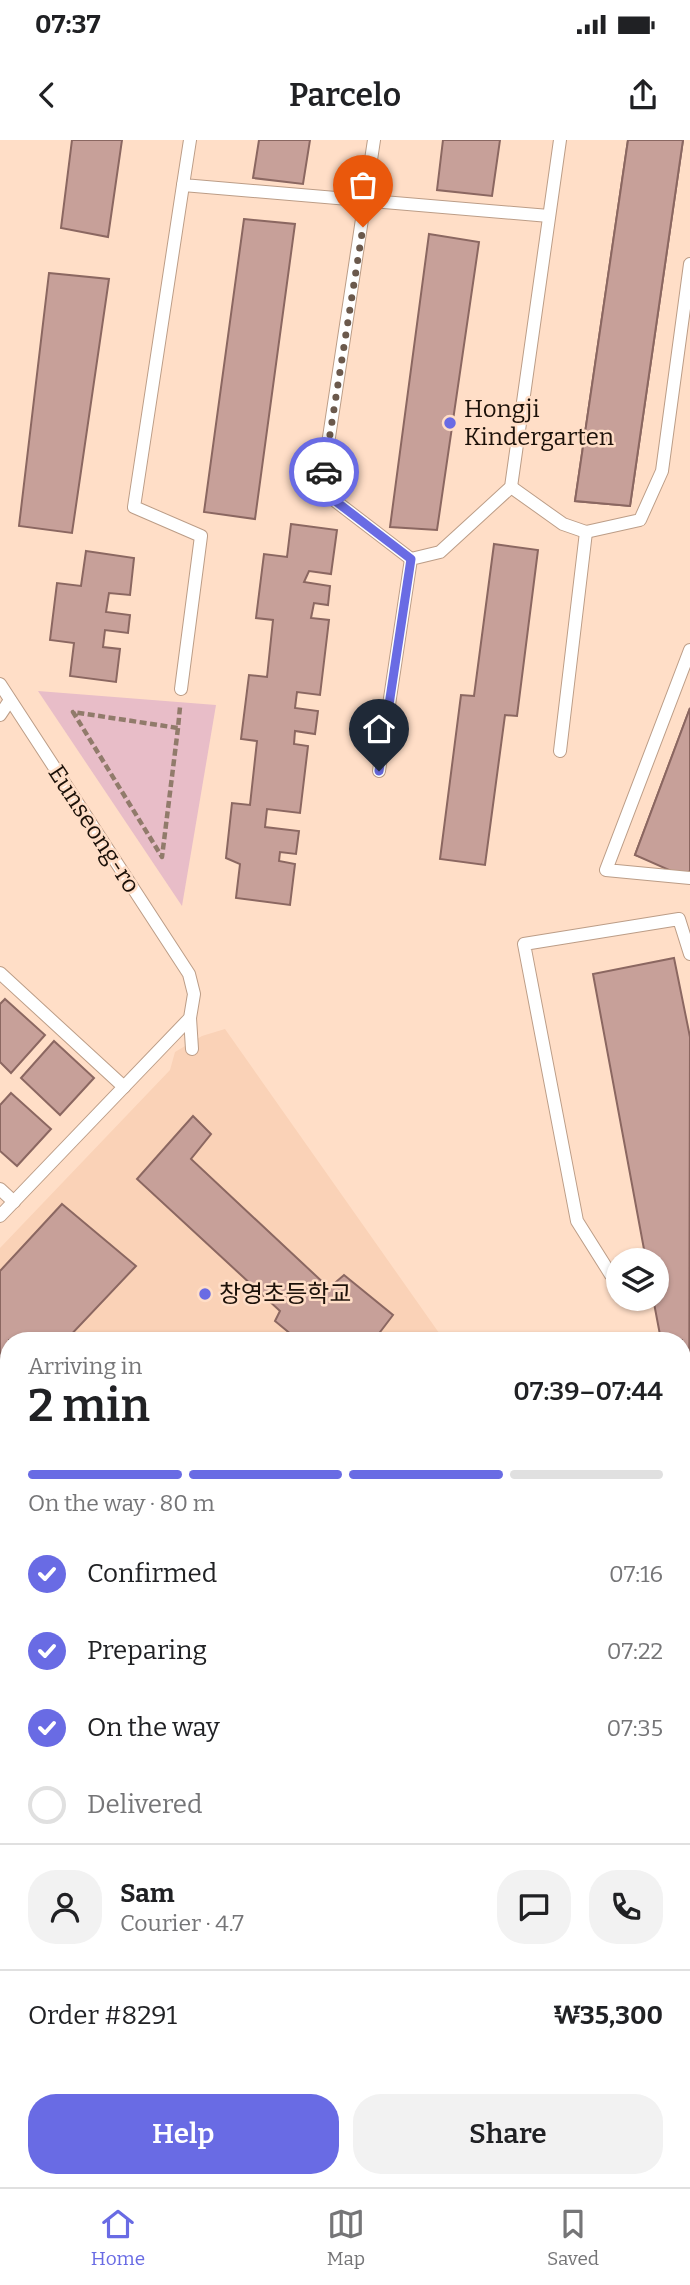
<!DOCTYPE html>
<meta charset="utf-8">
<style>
:root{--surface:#fff;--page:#f2f2f2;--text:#202124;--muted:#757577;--line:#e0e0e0;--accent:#696be4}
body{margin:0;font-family:Bitter,"Noto Sans KR",serif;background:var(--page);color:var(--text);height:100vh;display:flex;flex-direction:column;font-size:26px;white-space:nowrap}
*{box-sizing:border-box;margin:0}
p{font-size:23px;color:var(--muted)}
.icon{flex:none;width:38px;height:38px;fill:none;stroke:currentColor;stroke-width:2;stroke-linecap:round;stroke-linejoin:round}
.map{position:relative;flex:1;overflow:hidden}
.details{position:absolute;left:0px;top:1192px;width:691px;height:856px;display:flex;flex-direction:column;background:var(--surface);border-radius:28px 28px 0 0;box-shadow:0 2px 5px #0004}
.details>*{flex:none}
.controls{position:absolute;left:606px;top:1108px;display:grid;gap:14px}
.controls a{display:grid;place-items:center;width:63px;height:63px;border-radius:50%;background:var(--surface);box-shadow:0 2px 5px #0004;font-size:35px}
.pin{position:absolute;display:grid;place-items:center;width:60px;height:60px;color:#fff;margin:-72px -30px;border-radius:50% 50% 50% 0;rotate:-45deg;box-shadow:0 0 7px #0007}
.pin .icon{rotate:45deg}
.courier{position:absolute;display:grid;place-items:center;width:70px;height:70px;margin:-35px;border:5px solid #696be4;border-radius:50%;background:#fff;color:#222;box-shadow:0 2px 9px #0007}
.headline em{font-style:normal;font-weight:600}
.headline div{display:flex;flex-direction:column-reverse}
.headline{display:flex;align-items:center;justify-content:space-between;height:119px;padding:0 28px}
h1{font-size:46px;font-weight:600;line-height:52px}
.bar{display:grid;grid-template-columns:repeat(4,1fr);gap:10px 7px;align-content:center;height:84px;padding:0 28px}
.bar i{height:9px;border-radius:5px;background:var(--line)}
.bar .active{background:var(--accent)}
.bar p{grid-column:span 4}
.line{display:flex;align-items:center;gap:18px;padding:0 28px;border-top:2px solid var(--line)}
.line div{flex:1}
.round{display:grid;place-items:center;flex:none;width:74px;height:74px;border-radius:28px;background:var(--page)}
ol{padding:0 28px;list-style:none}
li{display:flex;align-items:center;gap:21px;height:77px}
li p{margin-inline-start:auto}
li .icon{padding:7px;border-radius:50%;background:var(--accent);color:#fff;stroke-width:4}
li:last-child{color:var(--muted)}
li i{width:38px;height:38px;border:4px solid var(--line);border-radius:50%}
.action{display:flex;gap:14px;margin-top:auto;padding:14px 28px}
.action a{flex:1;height:80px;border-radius:28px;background:var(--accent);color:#fff;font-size:28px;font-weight:600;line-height:80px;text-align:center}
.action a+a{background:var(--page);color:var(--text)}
.status{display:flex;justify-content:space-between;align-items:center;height:49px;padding:0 35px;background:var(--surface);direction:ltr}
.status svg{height:19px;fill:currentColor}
header{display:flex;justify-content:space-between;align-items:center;height:91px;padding:0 28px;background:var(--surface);font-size:32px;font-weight:600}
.tab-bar{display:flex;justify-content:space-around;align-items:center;height:98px;border-top:2px solid var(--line);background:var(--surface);font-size:19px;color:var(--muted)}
.tab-bar a{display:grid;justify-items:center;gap:4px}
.tab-bar .active{color:var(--accent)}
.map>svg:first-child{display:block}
.built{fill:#fad2b7}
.green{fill:#e8bdc8}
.building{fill:#c7a099;stroke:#8b6761;stroke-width:2}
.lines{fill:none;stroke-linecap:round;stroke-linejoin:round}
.lane-casing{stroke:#bc9d87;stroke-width:14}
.street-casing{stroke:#bc9d87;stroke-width:26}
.secondary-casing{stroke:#bc9d87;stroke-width:37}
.path{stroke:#917b6b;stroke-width:4.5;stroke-dasharray:7 3.5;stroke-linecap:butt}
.lane{stroke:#fff;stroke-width:12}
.street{stroke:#fff;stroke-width:24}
.secondary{stroke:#fff;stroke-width:35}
.done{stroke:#6b594c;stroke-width:7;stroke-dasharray:0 12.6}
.route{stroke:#696be4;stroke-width:9}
.poi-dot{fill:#696be4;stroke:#ffdec7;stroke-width:2.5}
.labels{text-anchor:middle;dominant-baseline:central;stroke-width:5;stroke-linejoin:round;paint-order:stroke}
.poi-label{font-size:24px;fill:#1c1109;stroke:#ffdec7;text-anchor:start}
.street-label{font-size:24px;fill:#1c1109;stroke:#ffdec7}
</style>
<div class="status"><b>07:37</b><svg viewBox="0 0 49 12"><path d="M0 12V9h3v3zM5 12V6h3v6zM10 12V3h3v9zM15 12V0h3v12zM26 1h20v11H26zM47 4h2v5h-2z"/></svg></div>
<header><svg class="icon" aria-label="back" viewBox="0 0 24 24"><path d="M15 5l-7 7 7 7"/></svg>Parcelo<svg class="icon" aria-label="share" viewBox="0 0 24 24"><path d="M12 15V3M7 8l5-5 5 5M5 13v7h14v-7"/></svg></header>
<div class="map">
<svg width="690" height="2047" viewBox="0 0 690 2047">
<rect width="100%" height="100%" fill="#ffdec7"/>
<path class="built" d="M 225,889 L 444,1200 L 9,1200 L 9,1375 L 0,1368 L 0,1108 L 170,930 L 175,912 L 202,896 Z"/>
<path class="green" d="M 38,551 L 216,565 L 182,766 Z"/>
<g class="building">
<path d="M 72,0 L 122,0 L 108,97 L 61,88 Z"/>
<path d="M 259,0 L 310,0 L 303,44 L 253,38 Z"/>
<path d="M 443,0 L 500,0 L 492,56 L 437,50 Z"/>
<path d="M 628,0 L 683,0 L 630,366 L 575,361 Z"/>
<path d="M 628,0 L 683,0 L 630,366 L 575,361 Z"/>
<path d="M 244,79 L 295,84 L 255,379 L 204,372 Z"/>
<path d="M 429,94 L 479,102 L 437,390 L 390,387 Z"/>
<path d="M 49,133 L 109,139 L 72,393 L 19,386 Z"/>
<path d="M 291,384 L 337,390 L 331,434 L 309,431 L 304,442 L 330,446 L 328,465 L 314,463 L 311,478 L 329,480 L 320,555 L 297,552 L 295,568 L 318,571 L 315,594 L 295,591 L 294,604 L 308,606 L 300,673 L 267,669 L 265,687 L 299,691 L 296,714 L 280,712 L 279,721 L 295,724 L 290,765 L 236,758 L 240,724 L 226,718 L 232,663 L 250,665 L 257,601 L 241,599 L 249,535 L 267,537 L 273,480 L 256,478 L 264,414 L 287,417 Z"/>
<path d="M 494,404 L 538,410 L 517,576 L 505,575 L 485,725 L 440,719 L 461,555 L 474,556 Z"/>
<path d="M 86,411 L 134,418 L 130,455 L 109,453 L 106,472 L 130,475 L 128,493 L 105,490 L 103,507 L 120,509 L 116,542 L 70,536 L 74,503 L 50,500 L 57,443 L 81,446 Z"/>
<path d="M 690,568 L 690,728 L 688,734 L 635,715 Z"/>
<path d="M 690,568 L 690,730 L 687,738 L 635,715 Z"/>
<path d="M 674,818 L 690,897 L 689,1352 L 682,1316 L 682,1200 L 661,1200 L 653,1158 L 656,1158 L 656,1120 L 646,1120 L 593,834 Z"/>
<path d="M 5,859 L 45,895 L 11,933 L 0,922 L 0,864 Z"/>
<path d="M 54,901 L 94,938 L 60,975 L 21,938 Z"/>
<path d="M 11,953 L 51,989 L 17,1026 L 0,1011 L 0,965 Z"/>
<path d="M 193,976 L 211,994 L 191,1019 L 329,1148 L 344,1135 L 393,1175 L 374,1200 L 298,1200 L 275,1181 L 280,1171 L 137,1039 Z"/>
<path d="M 62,1064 L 136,1126 L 66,1200 L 9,1200 L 9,1237 L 0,1230 L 0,1131 Z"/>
<path d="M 0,1676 L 9,1685 L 9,1733 L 3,1738 L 0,1735 Z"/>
</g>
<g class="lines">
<g class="lane-casing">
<g id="lane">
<path d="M 190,0 L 183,45 L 549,76"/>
<path d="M 374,0 L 321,350 L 411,419"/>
<path d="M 511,347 L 563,384 L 586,392 L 560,611"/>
<path d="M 586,392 L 640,380 L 662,331 L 690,124"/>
<path d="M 690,510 L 606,730 L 690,738"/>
<path d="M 0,544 L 189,834 L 194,854 L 190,878 L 0,1076"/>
<path d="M 181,549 L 201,396 L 134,367 L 183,45"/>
<path d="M 0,575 L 10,560"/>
<path d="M 379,631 L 411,419 L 440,412 L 511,347 L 560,0"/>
<path d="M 0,833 L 124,947"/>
<path d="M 190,878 L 192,909"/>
<path d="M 0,1049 L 14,1062"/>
<path d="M 611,1135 L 577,1081 L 524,804 L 679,779 L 690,814"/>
<path d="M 682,1872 L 690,1879"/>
</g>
</g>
<g class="street-casing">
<path id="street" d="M 191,2047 L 198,2039"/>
</g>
<g class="secondary-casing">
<g id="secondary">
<path d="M 0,1471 L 9,1477"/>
<path d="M 0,1514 L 9,1523"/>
<path d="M 682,2035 L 690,2041"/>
<path d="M 525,2039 L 534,2047"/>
<path d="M 596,2039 L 605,2047"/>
</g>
</g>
<path class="path" d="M 178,588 L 162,717 L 73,572 L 178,588 L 180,567"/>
<use href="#lane" class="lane"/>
<use href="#street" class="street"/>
<use href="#secondary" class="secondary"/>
</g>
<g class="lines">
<path class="done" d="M 324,332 L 363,87"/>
<path class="route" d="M 324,332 L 321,350 L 411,419 L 379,631"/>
</g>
<g class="poi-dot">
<circle cx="450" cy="283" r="7"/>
<circle cx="205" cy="1154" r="7"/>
</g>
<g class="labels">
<g class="poi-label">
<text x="464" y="269">Hongji<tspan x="464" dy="28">Kindergarten</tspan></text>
<text x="219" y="1154">창영초등학교</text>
</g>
<g class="street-label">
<text transform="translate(94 689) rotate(57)">Eunseong-ro</text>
</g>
</g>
</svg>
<div class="controls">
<a><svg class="icon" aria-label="layers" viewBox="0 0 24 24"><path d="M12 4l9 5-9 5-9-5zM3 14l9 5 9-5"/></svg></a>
</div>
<div class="pin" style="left:363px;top:87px;background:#ea580c"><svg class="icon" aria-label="bag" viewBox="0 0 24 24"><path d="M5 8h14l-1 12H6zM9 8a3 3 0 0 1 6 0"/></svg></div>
<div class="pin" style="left:379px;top:631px;background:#1f2937"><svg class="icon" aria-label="home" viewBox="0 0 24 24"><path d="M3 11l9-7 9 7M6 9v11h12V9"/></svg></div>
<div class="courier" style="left:324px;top:332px"><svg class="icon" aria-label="car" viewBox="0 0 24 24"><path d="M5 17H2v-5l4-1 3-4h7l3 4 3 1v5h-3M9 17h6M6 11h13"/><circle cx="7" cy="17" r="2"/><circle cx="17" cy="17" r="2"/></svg></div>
<section class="details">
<div class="headline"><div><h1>2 min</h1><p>Arriving in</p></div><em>07:39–07:44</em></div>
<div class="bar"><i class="active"></i><i class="active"></i><i class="active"></i><i></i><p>On the way · 80 m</p></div>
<ol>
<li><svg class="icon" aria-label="check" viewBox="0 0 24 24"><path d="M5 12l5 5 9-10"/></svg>Confirmed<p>07:16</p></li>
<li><svg class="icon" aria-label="check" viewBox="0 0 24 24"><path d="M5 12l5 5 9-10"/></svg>Preparing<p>07:22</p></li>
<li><svg class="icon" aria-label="check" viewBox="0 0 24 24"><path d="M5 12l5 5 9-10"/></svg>On the way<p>07:35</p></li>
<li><i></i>Delivered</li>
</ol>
<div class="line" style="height:126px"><a class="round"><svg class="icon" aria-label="person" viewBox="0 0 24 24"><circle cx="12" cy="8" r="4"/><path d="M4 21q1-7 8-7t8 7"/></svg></a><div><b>Sam</b><p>Courier · 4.7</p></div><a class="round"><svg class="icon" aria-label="chat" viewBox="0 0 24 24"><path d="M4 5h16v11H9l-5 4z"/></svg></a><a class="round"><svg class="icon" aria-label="phone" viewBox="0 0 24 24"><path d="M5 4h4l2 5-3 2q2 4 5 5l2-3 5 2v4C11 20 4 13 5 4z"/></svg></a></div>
<div class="line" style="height:91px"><div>Order #8291</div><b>₩35,300</b></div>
<div class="action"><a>Help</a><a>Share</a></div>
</section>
</div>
<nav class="tab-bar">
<a class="active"><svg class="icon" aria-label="home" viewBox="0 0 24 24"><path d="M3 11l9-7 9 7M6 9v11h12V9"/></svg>Home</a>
<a><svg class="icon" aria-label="map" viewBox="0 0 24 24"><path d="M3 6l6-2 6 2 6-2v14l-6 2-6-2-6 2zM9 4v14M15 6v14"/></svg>Map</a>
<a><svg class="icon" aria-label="saved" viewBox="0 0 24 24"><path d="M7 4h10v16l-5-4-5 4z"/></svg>Saved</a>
</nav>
